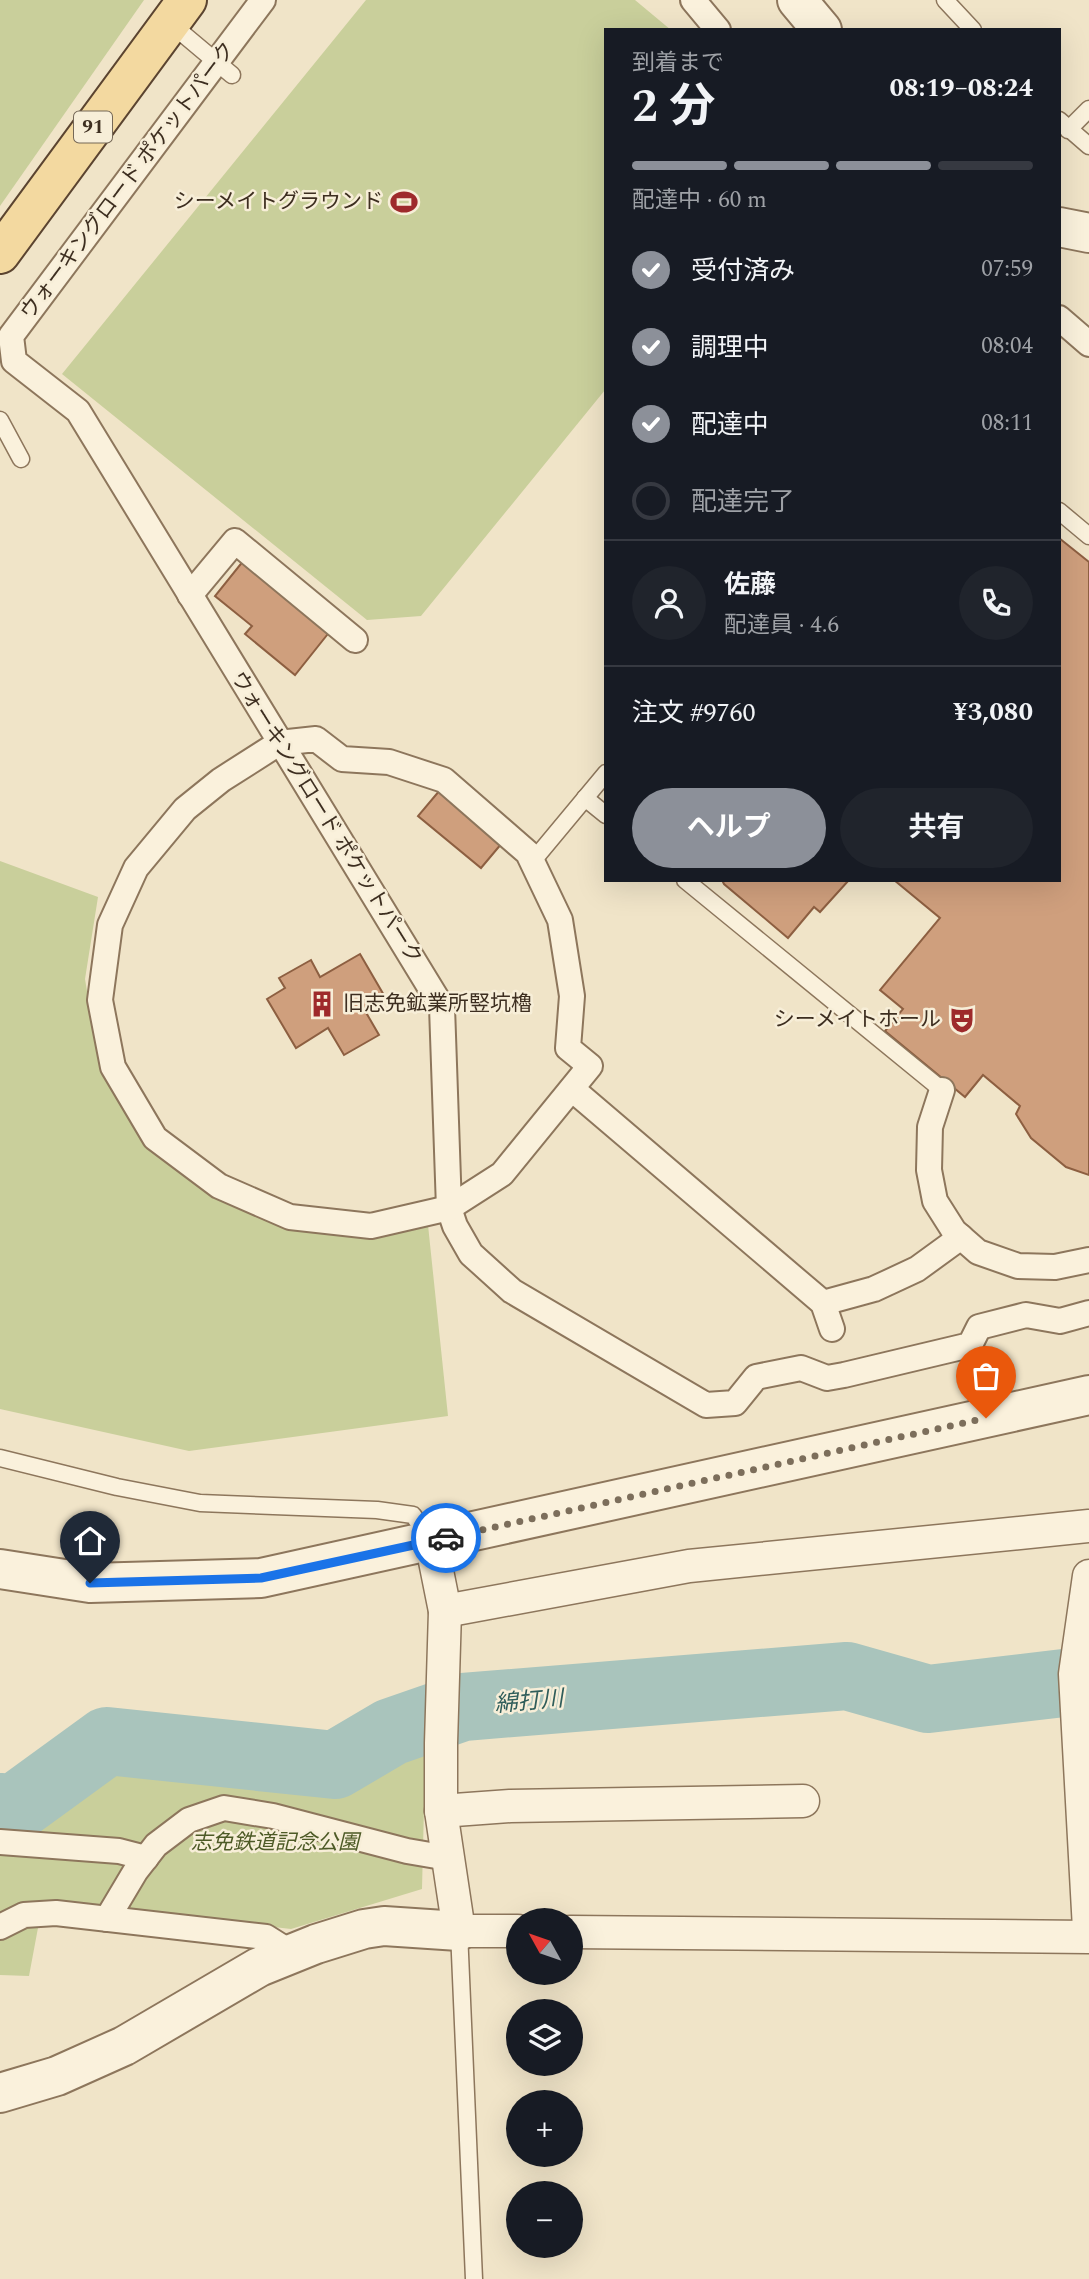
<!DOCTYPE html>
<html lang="ja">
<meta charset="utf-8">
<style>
:root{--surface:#171b24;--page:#20242c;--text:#f1f3f6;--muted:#9ea1a6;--line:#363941;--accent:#8c9099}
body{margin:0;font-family:Spectral,"Noto Sans JP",serif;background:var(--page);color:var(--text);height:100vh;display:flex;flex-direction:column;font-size:26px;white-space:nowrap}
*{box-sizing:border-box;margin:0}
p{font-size:23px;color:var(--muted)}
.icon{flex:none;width:38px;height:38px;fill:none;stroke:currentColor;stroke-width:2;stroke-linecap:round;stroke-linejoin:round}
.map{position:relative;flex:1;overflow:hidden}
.sheet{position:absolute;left:604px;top:28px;width:457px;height:854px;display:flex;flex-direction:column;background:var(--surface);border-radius:0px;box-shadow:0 7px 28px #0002}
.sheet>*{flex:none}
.needle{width:46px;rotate:310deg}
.controls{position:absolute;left:506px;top:1908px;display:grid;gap:14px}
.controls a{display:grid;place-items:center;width:77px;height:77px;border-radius:50%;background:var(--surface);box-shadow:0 7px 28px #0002;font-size:35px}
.pin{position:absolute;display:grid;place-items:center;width:60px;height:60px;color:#fff;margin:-72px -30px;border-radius:50% 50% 50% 0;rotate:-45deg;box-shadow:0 0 7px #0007}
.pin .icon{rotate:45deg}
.courier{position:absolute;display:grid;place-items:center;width:70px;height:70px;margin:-35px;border:5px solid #1a73e8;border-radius:50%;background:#fff;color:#222;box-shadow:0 2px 9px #0007}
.overview em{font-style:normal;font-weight:700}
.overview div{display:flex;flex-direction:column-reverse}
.overview{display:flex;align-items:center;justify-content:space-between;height:119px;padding:0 28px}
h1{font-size:46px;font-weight:700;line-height:52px}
.bar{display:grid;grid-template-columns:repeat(4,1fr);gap:10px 7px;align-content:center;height:84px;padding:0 28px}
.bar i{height:9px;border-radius:5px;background:var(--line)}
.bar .on{background:var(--accent)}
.bar p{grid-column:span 4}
.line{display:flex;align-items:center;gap:18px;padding:0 28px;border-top:2px solid var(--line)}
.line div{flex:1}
.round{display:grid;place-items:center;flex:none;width:74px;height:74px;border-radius:37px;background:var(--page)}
ol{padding:0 28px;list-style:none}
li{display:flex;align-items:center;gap:21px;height:77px}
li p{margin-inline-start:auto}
li .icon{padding:7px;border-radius:50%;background:var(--accent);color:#fff;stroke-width:4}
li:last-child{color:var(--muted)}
li i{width:38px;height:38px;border:4px solid var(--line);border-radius:50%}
.button{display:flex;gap:14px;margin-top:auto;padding:14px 28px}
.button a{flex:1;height:80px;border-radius:42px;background:var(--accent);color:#fff;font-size:28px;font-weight:700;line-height:80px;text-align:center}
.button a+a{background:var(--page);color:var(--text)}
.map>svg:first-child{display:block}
.green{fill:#c9cf9b}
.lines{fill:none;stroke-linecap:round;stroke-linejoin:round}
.river{stroke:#a9c4bc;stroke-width:68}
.building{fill:#cf9f7d;stroke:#8d5f41;stroke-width:2}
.service-casing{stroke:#8d765c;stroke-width:19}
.pedestrian-casing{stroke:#8d765c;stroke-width:28}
.minor-casing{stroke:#8d765c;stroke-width:35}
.tertiary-casing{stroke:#8d765c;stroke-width:42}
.primary-casing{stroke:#5b4430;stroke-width:42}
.service{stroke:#faf1dc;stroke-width:16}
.pedestrian{stroke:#faf1dc;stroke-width:24}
.minor{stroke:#faf1dc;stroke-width:32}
.tertiary{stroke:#faf1dc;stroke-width:38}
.primary{stroke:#f3d9a0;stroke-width:38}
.done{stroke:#7c6e5b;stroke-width:7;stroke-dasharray:0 12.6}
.route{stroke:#1a73e8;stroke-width:9}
.labels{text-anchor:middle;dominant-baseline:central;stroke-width:5;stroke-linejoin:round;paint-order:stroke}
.shield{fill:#f7eed8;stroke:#756857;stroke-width:2}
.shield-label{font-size:19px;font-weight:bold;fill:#3d2e20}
.street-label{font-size:21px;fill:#3d2e20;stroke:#f7eed8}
.poi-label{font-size:21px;fill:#3d2e20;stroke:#f7eed8;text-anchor:end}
.park-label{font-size:21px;font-style:italic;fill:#4d5a26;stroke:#f7eed8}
.water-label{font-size:23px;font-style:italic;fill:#2f5d5a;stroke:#f7eed8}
</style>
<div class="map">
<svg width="1089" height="2279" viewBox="0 0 1089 2279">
<rect width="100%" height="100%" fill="#f0e4c8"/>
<g class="green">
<path d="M 0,0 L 144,0 L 0,206 Z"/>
<path d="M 366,0 L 635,0 L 671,30 L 606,30 L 605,390 L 421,616 L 367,620 L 62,374 Z"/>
<path d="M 0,861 L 98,897 L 85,979 L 98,1057 L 149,1144 L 218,1197 L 428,1225 L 448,1416 L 189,1451 L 0,1409 Z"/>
<path d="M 426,1726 L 422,1889 L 291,1929 L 43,1901 L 29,1976 L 0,1975 L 0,1817 L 26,1819 L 113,1746 L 359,1768 Z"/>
</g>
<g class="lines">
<path class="river" d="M 0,1807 L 15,1808 L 107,1741 L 335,1765 L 391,1732 L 463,1707 L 847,1676 L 928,1699 L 1089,1680"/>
</g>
<g class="building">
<path d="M 1059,538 L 1089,562 L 1089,1175 L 1066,1167 L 1031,1138 L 1016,1114 L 1020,1106 L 983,1075 L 965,1097 L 885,1031 L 903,1009 L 880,990 L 940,918 L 894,880 L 1059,880 Z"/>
<path d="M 244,560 L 331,630 L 295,675 L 245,634 L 252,626 L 215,596 Z"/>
<path d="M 440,790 L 502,843 L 481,868 L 418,816 Z"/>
<path d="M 722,880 L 849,880 L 820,912 L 814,907 L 788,938 L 724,884 Z"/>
<path d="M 360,954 L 385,997 L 364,1009 L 379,1035 L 344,1055 L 328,1028 L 296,1048 L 267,999 L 285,988 L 279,978 L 311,960 L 320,977 Z"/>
</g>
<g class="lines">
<g class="service-casing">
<g id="service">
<path d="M 945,0 L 973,30"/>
<path d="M 170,23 L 232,75"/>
<path d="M 1059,120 L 1089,146"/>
<path d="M 1068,130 L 1089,109"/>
<path d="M 0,420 L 21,459"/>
<path d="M 1059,511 L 1089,536"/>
<path d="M 585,798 L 606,815"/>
<path d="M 532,862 L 606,773"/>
<path d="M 685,880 L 942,1090"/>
<path d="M 0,1458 L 117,1487 L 200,1503 L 377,1510 L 413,1515 L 430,1539"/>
<path d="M 459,1931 L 474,2279"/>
</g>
</g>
<g class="pedestrian-casing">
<g id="pedestrian">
<path d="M 263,0 L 11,336 L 14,361 L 78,411 L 442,1007 L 449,1208 L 455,1226 L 471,1254 L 512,1291 L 706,1405 L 735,1403 L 756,1377 L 801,1368 L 827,1378 L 844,1375 L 970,1345 L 979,1327 L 1026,1315 L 1060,1321 L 1089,1313"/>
<path d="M 693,0 L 718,30"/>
<path d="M 1059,318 L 1089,344"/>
<path d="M 190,595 L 235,541 L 355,640"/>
<path d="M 316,739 L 342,759 L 389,762 L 444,780 L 528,853 L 560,920 L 572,996 L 568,1048 L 590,1066 L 502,1174 L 449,1208 L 371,1226 L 290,1217 L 219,1186 L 155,1138 L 113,1067 L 100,1000 L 110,925 L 136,868 L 185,809 L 221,780 L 279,743 Z"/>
<path d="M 572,1089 L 823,1303 L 832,1329"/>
<path d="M 942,1090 L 930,1127 L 929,1170 L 935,1201 L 954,1231 L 978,1252 L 1018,1266 L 1055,1267 L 1089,1260"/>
<path d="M 823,1303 L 874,1289 L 917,1269 L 961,1237"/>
<path d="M 0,1842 L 119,1851 L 146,1858"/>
<path d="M 107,1919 L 135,1872 L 156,1845 L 189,1820 L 224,1808 L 273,1816 L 407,1851 L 448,1858"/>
<path d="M 0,1927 L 24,1915 L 56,1913 L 266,1937 L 293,1954"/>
</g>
</g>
<g class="minor-casing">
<g id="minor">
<path d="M 431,1541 L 445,1611 L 441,1743 L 441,1811 L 459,1931 L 518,1931"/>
<path d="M 1089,1576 L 1075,1674 L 1089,1929"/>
<path d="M 445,1611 L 689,1566 L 1089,1526"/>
<path d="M 441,1811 L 510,1806 L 803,1801"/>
<path d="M 570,1932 L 1089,1937"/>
</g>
</g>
<g class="tertiary-casing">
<g id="tertiary">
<path d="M 797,0 L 822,30"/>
<path d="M 1059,227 L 1089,233"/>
<path d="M 0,1569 L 90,1583 L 261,1578 L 1089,1395"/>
<path d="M 0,2093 L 57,2076 L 124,2046 L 259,1967 L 316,1944 L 364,1929 L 384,1926 L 459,1931"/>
</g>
</g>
<g class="primary-casing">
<path id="primary" d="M 0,254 L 187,0"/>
</g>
<use href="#service" class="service"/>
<use href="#pedestrian" class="pedestrian"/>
<use href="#minor" class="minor"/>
<use href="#tertiary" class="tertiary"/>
<use href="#primary" class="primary"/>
</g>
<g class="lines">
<path class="done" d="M 446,1538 L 986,1418"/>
<path class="route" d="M 90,1583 L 261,1578 L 446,1538"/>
</g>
<defs>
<g id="stadium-bare" transform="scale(2.1)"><path d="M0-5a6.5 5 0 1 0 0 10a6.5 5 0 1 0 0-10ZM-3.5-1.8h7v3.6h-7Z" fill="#9e2a2b" stroke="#f7eed8" stroke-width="2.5" paint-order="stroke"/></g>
<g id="building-bare" transform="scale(2.1)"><path d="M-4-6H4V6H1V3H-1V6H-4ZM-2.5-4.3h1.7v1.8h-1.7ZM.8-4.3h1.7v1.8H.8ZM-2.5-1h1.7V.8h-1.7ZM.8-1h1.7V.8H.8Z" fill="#9e2a2b" stroke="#f7eed8" stroke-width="2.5" paint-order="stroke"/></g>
<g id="theatre-bare" transform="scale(2.1)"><path d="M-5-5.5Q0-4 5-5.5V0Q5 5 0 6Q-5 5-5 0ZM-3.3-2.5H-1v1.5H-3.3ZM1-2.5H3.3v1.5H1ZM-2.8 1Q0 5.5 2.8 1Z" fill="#9e2a2b" stroke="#f7eed8" stroke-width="2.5" paint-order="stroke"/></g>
</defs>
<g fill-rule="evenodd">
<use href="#stadium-bare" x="404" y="202"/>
<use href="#building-bare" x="322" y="1004"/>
<use href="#theatre-bare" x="962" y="1020"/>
</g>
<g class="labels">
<rect class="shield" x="74" y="111.5" width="38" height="31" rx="5"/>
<g class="shield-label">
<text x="93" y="127">91</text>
</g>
<g class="street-label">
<text transform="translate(128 181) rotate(-53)">ウォーキングロード ポケットパーク</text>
<text transform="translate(326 818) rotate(58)">ウォーキングロード ポケットパーク</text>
</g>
<g class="poi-label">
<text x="383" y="202">シーメイトグラウンド</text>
<text x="343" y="1004" text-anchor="start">旧志免鉱業所竪坑櫓</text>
<text x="941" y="1020">シーメイトホール</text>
</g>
<g class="park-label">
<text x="275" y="1843">志免鉄道記念公園</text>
</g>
<g class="water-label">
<text transform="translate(529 1702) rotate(-5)">綿打川</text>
</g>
</g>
</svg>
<div class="controls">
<a><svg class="needle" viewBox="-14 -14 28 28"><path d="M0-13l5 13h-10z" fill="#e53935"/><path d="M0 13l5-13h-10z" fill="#9ea1a6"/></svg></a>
<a><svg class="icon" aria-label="layers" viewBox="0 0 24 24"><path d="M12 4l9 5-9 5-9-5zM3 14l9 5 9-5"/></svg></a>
<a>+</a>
<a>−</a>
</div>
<div class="pin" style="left:986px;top:1418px;background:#ea580c"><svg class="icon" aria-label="bag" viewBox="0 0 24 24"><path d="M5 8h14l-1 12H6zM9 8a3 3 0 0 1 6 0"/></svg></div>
<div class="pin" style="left:90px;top:1583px;background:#1f2937"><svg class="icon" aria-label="home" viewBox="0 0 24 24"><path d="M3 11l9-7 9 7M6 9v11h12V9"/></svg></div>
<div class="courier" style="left:446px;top:1538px"><svg class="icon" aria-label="car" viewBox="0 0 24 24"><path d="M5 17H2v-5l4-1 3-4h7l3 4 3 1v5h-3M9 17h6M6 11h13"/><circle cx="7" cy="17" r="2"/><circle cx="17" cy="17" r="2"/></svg></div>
<section class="sheet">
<div class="overview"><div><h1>2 分</h1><p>到着まで</p></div><em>08:19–08:24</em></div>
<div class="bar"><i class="on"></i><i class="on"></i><i class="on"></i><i></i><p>配達中 · 60 m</p></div>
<ol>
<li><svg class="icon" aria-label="check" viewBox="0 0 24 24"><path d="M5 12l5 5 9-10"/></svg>受付済み<p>07:59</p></li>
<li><svg class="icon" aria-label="check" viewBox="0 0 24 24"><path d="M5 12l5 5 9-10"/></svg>調理中<p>08:04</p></li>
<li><svg class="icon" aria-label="check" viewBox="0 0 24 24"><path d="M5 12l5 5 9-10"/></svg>配達中<p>08:11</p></li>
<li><i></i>配達完了</li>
</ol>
<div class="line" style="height:126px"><a class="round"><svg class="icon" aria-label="person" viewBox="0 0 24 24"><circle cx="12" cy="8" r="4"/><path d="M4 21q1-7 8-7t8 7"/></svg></a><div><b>佐藤</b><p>配達員 · 4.6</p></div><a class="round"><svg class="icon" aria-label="phone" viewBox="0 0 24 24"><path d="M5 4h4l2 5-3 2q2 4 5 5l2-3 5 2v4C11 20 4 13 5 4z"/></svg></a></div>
<div class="line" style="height:91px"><div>注文 #9760</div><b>¥3,080</b></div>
<div class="button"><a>ヘルプ</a><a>共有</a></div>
</section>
</div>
